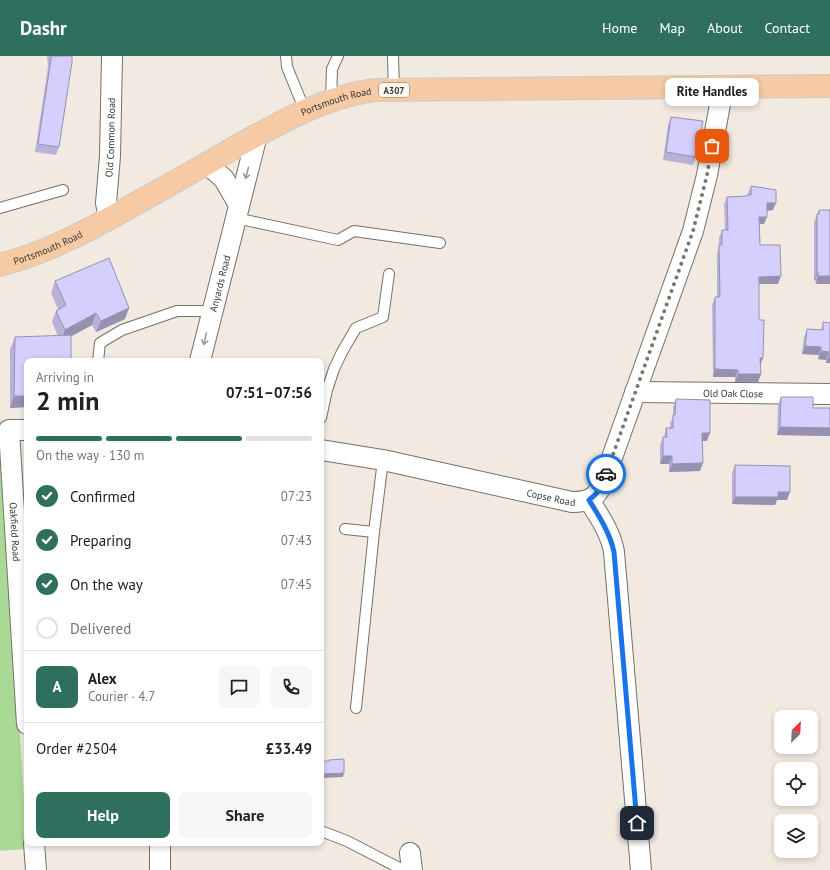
<!DOCTYPE html>
<meta charset="utf-8">
<style>
:root{--surface:#fff;--page:#f6f6f6;--text:#202124;--muted:#757577;--line:#e0e0e0;--accent:#2e6f5e}
body{margin:0;font-family:"PT Sans",sans-serif;background:var(--page);color:var(--text);height:100vh;display:flex;flex-direction:column;font-size:15px;white-space:nowrap}
*{box-sizing:border-box;margin:0}
p{font-size:13px;color:var(--muted)}
.icon{flex:none;width:22px;height:22px;fill:none;stroke:currentColor;stroke-width:2;stroke-linecap:round;stroke-linejoin:round}
.map{position:relative;flex:1;overflow:hidden}
.drawer{position:absolute;left:24px;top:302px;width:300px;height:488px;display:flex;flex-direction:column;background:var(--surface);border-radius:8px;box-shadow:0 2px 6px #0003}
.drawer>*{flex:none}
.needle{width:26px;rotate:24deg}
.tools{position:absolute;left:774px;top:654px;display:grid;gap:8px}
.tools a{display:grid;place-items:center;width:44px;height:44px;border-radius:8px;background:var(--surface);box-shadow:0 2px 6px #0003;font-size:20px}
.pin{position:absolute;display:grid;place-items:center;width:34px;height:34px;color:#fff;margin:-17px;border-radius:8px;box-shadow:0 2px 6px #0006}
.courier{position:absolute;display:grid;place-items:center;width:40px;height:40px;margin:-20px;border:3px solid #1a73e8;border-radius:50%;background:#fff;color:#222;box-shadow:0 1px 5px #0007}
.bubble{position:absolute;height:28px;border-radius:8px;background:var(--surface);box-shadow:0 2px 6px #0003;font-size:13px;font-weight:600;line-height:28px;text-align:center}
.overview em{font-style:normal;font-weight:600}
.overview div{display:flex;flex-direction:column-reverse}
.overview{display:flex;align-items:center;justify-content:space-between;height:68px;padding:0 12px}
h1{font-size:26px;font-weight:600;line-height:30px}
.bar{display:grid;grid-template-columns:repeat(4,1fr);gap:6px 4px;align-content:center;height:48px;padding:0 12px}
.bar i{height:5px;border-radius:3px;background:var(--line)}
.bar .active{background:var(--accent)}
.bar p{grid-column:span 4}
.line{display:flex;align-items:center;gap:10px;padding:0 12px;border-top:1px solid var(--line)}
.line div{flex:1}
.round{display:grid;place-items:center;flex:none;width:42px;height:42px;border-radius:8px;background:var(--page)}
ol{padding:0 12px;list-style:none}
li{display:flex;align-items:center;gap:12px;height:44px}
li p{margin-inline-start:auto}
li .icon{padding:4px;border-radius:50%;background:var(--accent);color:#fff;stroke-width:4}
li:last-child{color:var(--muted)}
li i{width:22px;height:22px;border:2px solid var(--line);border-radius:50%}
.primary-button{display:flex;gap:8px;margin-top:auto;padding:8px 12px}
.primary-button a{flex:1;height:46px;border-radius:8px;background:var(--accent);color:#fff;font-size:16px;font-weight:600;line-height:46px;text-align:center}
.primary-button a+a{background:var(--page);color:var(--text)}
header{display:flex;align-items:center;gap:24px;box-sizing:border-box;height:56px;padding:0 20px;background:var(--accent);color:#fff}
header strong{font-size:19px}
nav{display:flex;gap:22px;margin-inline-start:auto;font-size:14px}
.map>svg:first-child{display:block}
.green{fill:#aad995}
.lines{fill:none;stroke-linecap:round;stroke-linejoin:round}
.service-casing{stroke:#777067;stroke-width:12}
.minor-casing{stroke:#777067;stroke-width:22}
.primary-casing{stroke:#cccbca;stroke-width:24}
.service{stroke:#fff;stroke-width:10}
.minor{stroke:#fff;stroke-width:20}
.primary{stroke:#f5caa4;stroke-width:22}
.wall{fill:#b8b2da}
.shaded-wall{fill:#9691b1}
.building{fill:#d6cffd;stroke:#9691b1}
.oneway{stroke:#9c9a98}
.done{stroke:#7a756f;stroke-width:4;stroke-dasharray:0 7.2}
.route{stroke:#1a73e8;stroke-width:5}
.labels{text-anchor:middle;dominant-baseline:central;stroke-width:3;stroke-linejoin:round;paint-order:stroke}
.shield{fill:#fef7ef;stroke:#74706b;stroke-width:1}
.shield-label{font-size:9px;font-weight:bold;fill:#393632}
.street-label{font-size:10px;fill:#393632;stroke:#fef7ef}
</style>
<header>
<strong>Dashr</strong>
<nav><a>Home</a><a>Map</a><a>About</a><a>Contact</a></nav>
</header>
<div class="map">
<svg width="830" height="814" viewBox="0 0 830 814">
<rect width="100%" height="100%" fill="#f2eae0"/>
<path class="green" d="M 0,358 L 27,793 L 0,795 Z"/>
<g class="lines">
<g class="service-casing">
<g id="service">
<path d="M 286,0 L 287,11 L 305,55"/>
<path d="M 393,0 L 394,34"/>
<path d="M 331,44 L 332,13 L 338,0"/>
<path d="M 0,152 L 63,134"/>
<path d="M 236,162 L 338,184 L 354,175 L 440,187"/>
<path d="M 98,305 L 100,287 L 122,274 L 177,255 L 212,255"/>
<path d="M 321,362 L 327,334 L 334,313 L 342,296 L 356,272 L 383,261 L 389,218"/>
<path d="M 345,473 L 374,476"/>
<path d="M 356,652 L 374,476 L 383,404"/>
<path d="M 321,775 L 347,785 L 403,814"/>
</g>
</g>
<g class="minor-casing">
<g id="minor">
<path d="M 207,108 L 224,123 L 239,149"/>
<path id="s1" d="M 109,163 L 106,147 L 110,100 L 112,0"/>
<path id="s2" d="M 200,305 L 257,79"/>
<path id="s3" d="M 635,336 L 830,338"/>
<path id="s4" d="M 27,374 L 9,374 L 27,668"/>
<path id="s5" d="M 321,394 L 383,404 L 572,446 C 593,446 598,440 605,421 L 693,175 L 707,119 L 723,32"/>
<path d="M 589,444 C 599,460 611,477 614,496 L 641,814"/>
<path d="M 34,787 L 36,814"/>
<path d="M 160,787 L 160,814"/>
<path d="M 410,797 L 412,814"/>
</g>
</g>
<g class="primary-casing">
<g id="primary">
<path id="s6" d="M 0,209 C 49,196 91,173 135,148 C 167,130 200,112 232,93 C 277,68 325,40 376,34 L 830,30"/>
</g>
</g>
<use href="#service" class="service"/>
<use href="#minor" class="minor"/>
<use href="#primary" class="primary"/>
</g>
<g class="wall">
<path d="M 47,0 L 72,0 L 59,91 L 56,99 L 35,96 L 48,11 Z"/>
<path d="M 671,61 L 696,101 L 693,109 L 663,104 L 668,69 Z"/>
<path d="M 751,130 L 773,154 L 767,155 L 764,168 L 759,168 L 760,189 L 778,228 L 759,228 L 759,264 L 763,302 L 760,310 L 761,318 L 758,326 L 735,326 L 735,321 L 713,321 L 712,249 L 715,241 L 717,241 L 717,197 L 719,189 L 719,182 L 722,174 L 725,174 L 724,148 L 727,141 L 747,140 L 747,139 L 748,139 L 748,137 Z"/>
<path d="M 819,154 L 830,228 L 816,228 L 815,224 L 814,224 L 814,166 Z"/>
<path d="M 55,225 L 129,252 L 125,263 L 96,276 L 92,269 L 71,280 L 27,351 L 10,352 L 10,293 L 15,281 L 58,280 L 52,266 L 56,255 L 58,253 L 51,237 Z"/>
<path d="M 823,266 L 830,267 L 830,307 L 826,307 L 826,304 L 818,303 L 819,299 L 802,298 L 804,281 L 807,273 L 821,274 Z"/>
<path d="M 781,341 L 813,352 L 830,352 L 830,380 L 777,379 L 778,349 Z"/>
<path d="M 676,343 L 707,385 L 702,385 L 700,415 L 669,416 L 669,408 L 660,408 L 660,389 L 663,381 L 664,381 L 666,372 L 670,372 L 670,367 L 673,361 L 673,351 Z"/>
<path d="M 735,409 L 787,444 L 777,444 L 775,449 L 732,448 L 732,417 Z"/>
</g>
<g class="shaded-wall">
<path d="M 767,147 L 776,147 L 773,154 L 764,155 Z"/>
<path d="M 759,161 L 767,161 L 764,168 L 756,168 Z"/>
<path d="M 817,216 L 818,216 L 815,224 L 814,224 Z"/>
<path d="M 781,220 L 778,228 L 756,228 L 759,221 Z"/>
<path d="M 818,220 L 830,220 L 830,228 L 816,228 Z"/>
<path d="M 129,252 L 125,263 L 96,276 L 101,265 Z"/>
<path d="M 96,257 L 92,269 L 61,286 L 65,274 Z"/>
<path d="M 805,290 L 821,291 L 819,299 L 802,298 Z"/>
<path d="M 821,295 L 829,296 L 826,304 L 818,303 Z"/>
<path d="M 829,299 L 830,299 L 830,307 L 826,307 Z"/>
<path d="M 760,302 L 763,302 L 760,310 Z"/>
<path d="M 715,313 L 738,314 L 735,321 L 713,321 Z"/>
<path d="M 738,318 L 761,318 L 758,326 L 735,326 Z"/>
<path d="M 14,340 L 27,340 L 27,351 L 10,352 Z"/>
<path d="M 780,371 L 830,372 L 830,380 L 777,379 Z"/>
<path d="M 702,377 L 710,377 L 707,385 L 699,385 Z"/>
<path d="M 663,400 L 672,400 L 669,408 L 660,408 Z"/>
<path d="M 703,407 L 700,415 L 669,416 L 672,408 Z"/>
<path d="M 778,436 L 790,436 L 787,444 L 777,444 L 775,449 L 732,448 L 735,441 Z"/>
<path d="M 344,717 L 343,721 L 321,722 L 321,718 Z"/>
</g>
<g class="building">
<path d="M 51,0 L 72,0 L 72,6 L 59,91 L 38,88 L 51,3 Z"/>
<path d="M 671,61 L 703,65 L 696,101 L 666,96 Z"/>
<path d="M 751,130 L 776,134 L 776,147 L 767,147 L 767,161 L 759,161 L 760,189 L 780,189 L 781,220 L 759,221 L 759,264 L 764,264 L 763,302 L 760,302 L 761,318 L 738,318 L 738,314 L 715,313 L 715,241 L 720,241 L 719,189 L 722,189 L 722,174 L 728,174 L 727,141 L 747,140 L 747,139 L 751,139 Z"/>
<path d="M 819,154 L 830,154 L 830,220 L 818,220 L 818,216 L 817,216 L 817,158 L 819,158 Z"/>
<path d="M 109,202 L 129,252 L 101,265 L 96,257 L 65,274 L 56,255 L 66,249 L 55,225 Z"/>
<path d="M 823,266 L 830,267 L 830,299 L 829,299 L 829,296 L 821,295 L 821,291 L 805,290 L 807,273 L 823,274 Z"/>
<path d="M 71,279 L 71,305 L 27,305 L 27,340 L 14,340 L 15,281 Z"/>
<path d="M 781,341 L 813,341 L 813,352 L 830,352 L 830,372 L 780,371 Z"/>
<path d="M 676,343 L 710,344 L 710,377 L 702,377 L 703,407 L 672,408 L 672,400 L 663,400 L 663,381 L 667,381 L 666,372 L 673,372 L 673,359 L 675,359 Z"/>
<path d="M 735,409 L 790,410 L 790,436 L 778,436 L 778,441 L 735,441 Z"/>
<path d="M 344,703 L 344,717 L 321,718 L 321,705 L 329,705 L 329,704 Z"/>
</g>
<defs><path id="oneway-shaft" d="M-6 0H5M1.5-3L5.5 0L1.5 3" fill="none" stroke-width="1.6" stroke-linecap="round" stroke-linejoin="round"/></defs>
<g class="oneway">
<use href="#oneway-shaft" transform="translate(247 117) rotate(105)"/>
<use href="#oneway-shaft" transform="translate(205 283) rotate(103)"/>
</g>
<g class="lines">
<path class="done" d="M 606,418 L 693,175 L 707,119 L 712,90"/>
<path class="route" d="M 606,418 C 602,429 599,437 589,444 C 599,460 610,477 614,496 L 637,767"/>
</g>
<g class="labels">
<rect class="shield" x="379" y="27" width="30" height="14" rx="3"/>
<g class="shield-label">
<text x="394" y="34">A307</text>
</g>
<g class="street-label">
<text stroke="none"><textPath href="#s6" startOffset="375">Portsmouth Road</textPath></text>
<text stroke="none"><textPath href="#s1" startOffset="82">Old Common Road</textPath></text>
<text stroke="none"><textPath href="#s6" startOffset="51">Portsmouth Road</textPath></text>
<text stroke="none"><textPath href="#s2" startOffset="80">Anyards Road</textPath></text>
<text stroke="none"><textPath href="#s3" startOffset="98">Old Oak Close</textPath></text>
<text stroke="none"><textPath href="#s5" startOffset="235">Copse Road</textPath></text>
<text stroke="none"><textPath href="#s4" startOffset="120">Oakfield Road</textPath></text>
</g>
</g>
</svg>
<div class="tools">
<a><svg class="needle" viewBox="-14 -14 28 28"><path d="M0-13l5 13h-10z" fill="#e53935"/><path d="M0 13l5-13h-10z" fill="#757577"/></svg></a>
<a><svg class="icon" aria-label="locate" viewBox="0 0 24 24"><circle cx="12" cy="12" r="6"/><path d="M12 2v4M12 18v4M2 12h4M18 12h4"/></svg></a>
<a><svg class="icon" aria-label="layers" viewBox="0 0 24 24"><path d="M12 4l9 5-9 5-9-5zM3 14l9 5 9-5"/></svg></a>
</div>
<div class="pin" style="left:712px;top:90px;background:#ea580c"><svg class="icon" aria-label="bag" viewBox="0 0 24 24"><path d="M5 8h14l-1 12H6zM9 8a3 3 0 0 1 6 0"/></svg></div>
<div class="pin" style="left:637px;top:767px;background:#1f2937"><svg class="icon" aria-label="home" viewBox="0 0 24 24"><path d="M3 11l9-7 9 7M6 9v11h12V9"/></svg></div>
<div class="courier" style="left:606px;top:418px"><svg class="icon" aria-label="car" viewBox="0 0 24 24"><path d="M5 17H2v-5l4-1 3-4h7l3 4 3 1v5h-3M9 17h6M6 11h13"/><circle cx="7" cy="17" r="2"/><circle cx="17" cy="17" r="2"/></svg></div>
<div class="bubble" style="left:665px;top:22px;width:94px">Rite Handles</div>
<section class="drawer">
<div class="overview"><div><h1>2 min</h1><p>Arriving in</p></div><em>07:51–07:56</em></div>
<div class="bar"><i class="active"></i><i class="active"></i><i class="active"></i><i></i><p>On the way · 130 m</p></div>
<ol>
<li><svg class="icon" aria-label="check" viewBox="0 0 24 24"><path d="M5 12l5 5 9-10"/></svg>Confirmed<p>07:23</p></li>
<li><svg class="icon" aria-label="check" viewBox="0 0 24 24"><path d="M5 12l5 5 9-10"/></svg>Preparing<p>07:43</p></li>
<li><svg class="icon" aria-label="check" viewBox="0 0 24 24"><path d="M5 12l5 5 9-10"/></svg>On the way<p>07:45</p></li>
<li><i></i>Delivered</li>
</ol>
<div class="line" style="height:72px"><b class="round" style="background:var(--accent);color:#fff">A</b><div><b>Alex</b><p>Courier · 4.7</p></div><a class="round"><svg class="icon" aria-label="chat" viewBox="0 0 24 24"><path d="M4 5h16v11H9l-5 4z"/></svg></a><a class="round"><svg class="icon" aria-label="phone" viewBox="0 0 24 24"><path d="M5 4h4l2 5-3 2q2 4 5 5l2-3 5 2v4C11 20 4 13 5 4z"/></svg></a></div>
<div class="line" style="height:52px"><div>Order #2504</div><b>£33.49</b></div>
<div class="primary-button"><a>Help</a><a>Share</a></div>
</section>
</div>
